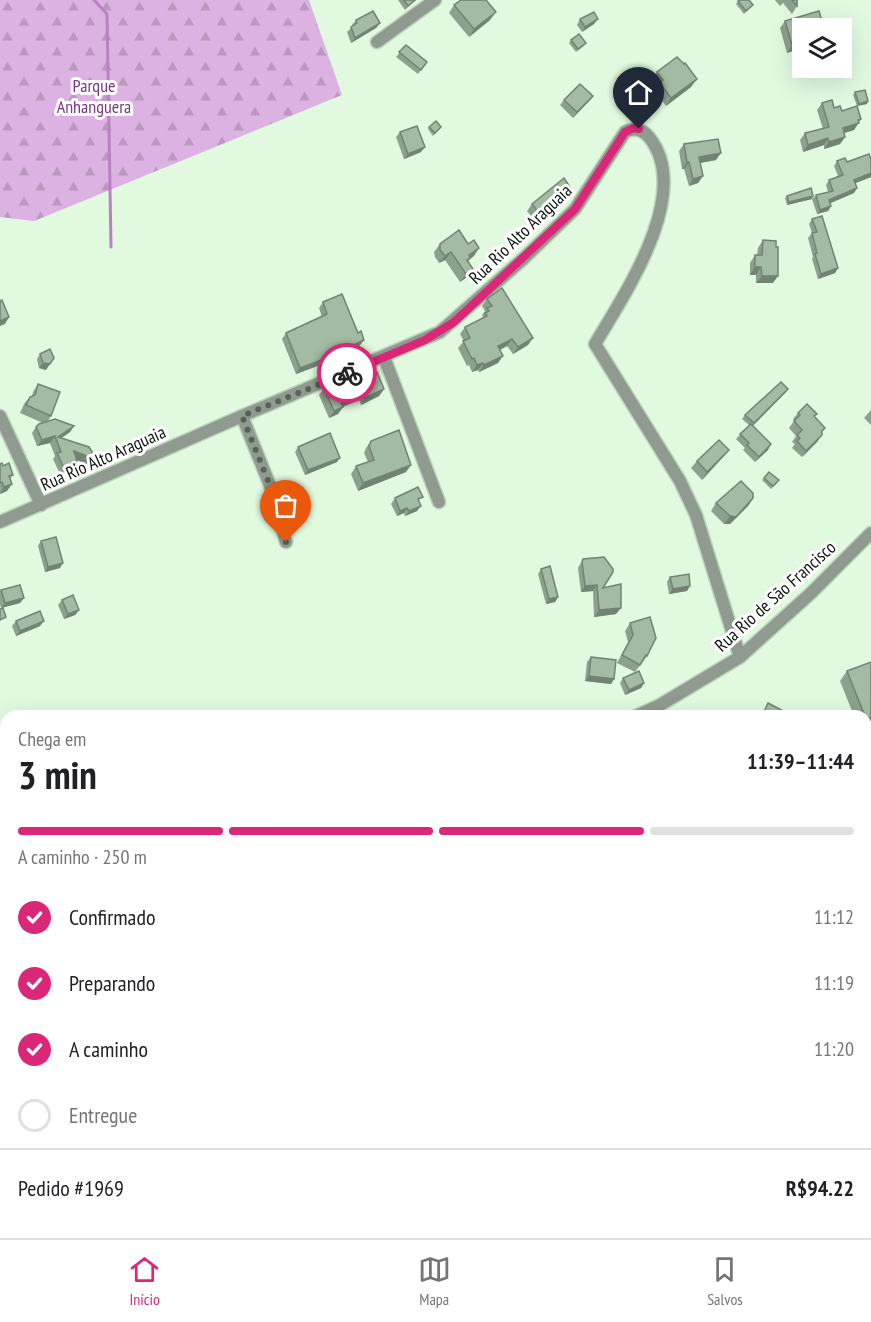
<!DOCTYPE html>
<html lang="pt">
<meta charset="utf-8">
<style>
:root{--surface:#fff;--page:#f6f6f6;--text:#202124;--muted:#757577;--line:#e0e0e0;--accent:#db2777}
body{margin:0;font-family:"PT Sans Narrow",sans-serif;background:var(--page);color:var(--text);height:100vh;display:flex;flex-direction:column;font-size:22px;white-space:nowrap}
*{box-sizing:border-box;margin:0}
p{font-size:20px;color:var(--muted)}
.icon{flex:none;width:33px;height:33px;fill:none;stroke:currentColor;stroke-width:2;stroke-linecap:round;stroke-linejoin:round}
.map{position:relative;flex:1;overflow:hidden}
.drawer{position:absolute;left:0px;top:710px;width:872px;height:530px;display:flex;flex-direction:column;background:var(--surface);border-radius:18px 18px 0 0;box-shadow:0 6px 24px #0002}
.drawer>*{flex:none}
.tools{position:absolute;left:792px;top:18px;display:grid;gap:12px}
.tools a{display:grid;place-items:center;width:60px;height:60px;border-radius:0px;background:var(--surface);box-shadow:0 6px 24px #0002;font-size:30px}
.pin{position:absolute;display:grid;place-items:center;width:51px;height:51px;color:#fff;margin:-62px -26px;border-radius:50% 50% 50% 0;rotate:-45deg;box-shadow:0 0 6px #0007}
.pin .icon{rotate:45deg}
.courier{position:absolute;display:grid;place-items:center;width:60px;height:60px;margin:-30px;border:4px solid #db2777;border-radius:50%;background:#fff;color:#222;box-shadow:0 2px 8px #0007}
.headline em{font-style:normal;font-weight:600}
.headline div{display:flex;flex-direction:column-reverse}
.headline{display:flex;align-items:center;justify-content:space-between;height:102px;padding:0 18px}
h1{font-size:39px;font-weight:600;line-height:45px}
.bar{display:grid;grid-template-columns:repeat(4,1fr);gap:9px 6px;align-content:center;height:72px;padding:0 18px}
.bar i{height:8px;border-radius:4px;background:var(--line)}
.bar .selected{background:var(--accent)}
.bar p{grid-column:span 4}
.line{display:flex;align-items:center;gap:15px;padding:0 18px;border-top:2px solid var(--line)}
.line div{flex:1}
ol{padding:0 18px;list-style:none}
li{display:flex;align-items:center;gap:18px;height:66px}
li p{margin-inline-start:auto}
li .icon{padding:6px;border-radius:50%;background:var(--accent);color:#fff;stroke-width:4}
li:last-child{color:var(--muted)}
li i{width:33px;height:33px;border:3px solid var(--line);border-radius:50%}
.dock{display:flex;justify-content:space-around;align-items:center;height:84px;border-top:2px solid var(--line);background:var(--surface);font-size:16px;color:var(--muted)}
.dock a{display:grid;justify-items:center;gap:3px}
.dock .selected{color:var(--accent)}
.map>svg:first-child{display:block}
.forest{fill:url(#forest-firs)}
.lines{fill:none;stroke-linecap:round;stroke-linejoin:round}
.stream{stroke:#b981c1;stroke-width:3}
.minor-casing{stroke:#bed4bd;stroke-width:15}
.secondary-casing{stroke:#bed4bd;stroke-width:18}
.motorway-casing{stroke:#bed4bd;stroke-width:21}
.minor{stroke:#909b90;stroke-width:12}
.secondary{stroke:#637263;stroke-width:15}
.motorway{stroke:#293d29;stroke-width:18}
.wall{fill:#8ca18c}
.shaded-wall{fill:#728372}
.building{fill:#a3bba3;stroke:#728372;stroke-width:1.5}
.done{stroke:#566455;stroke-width:6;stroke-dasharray:0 10.8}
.route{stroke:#db2777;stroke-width:8}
.labels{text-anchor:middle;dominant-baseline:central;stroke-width:6;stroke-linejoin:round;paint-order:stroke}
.park-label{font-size:18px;fill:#7a3684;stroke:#fff}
.street-label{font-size:18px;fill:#0b140b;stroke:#fff}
</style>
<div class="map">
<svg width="871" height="1238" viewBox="0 0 871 1238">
<defs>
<pattern id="forest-firs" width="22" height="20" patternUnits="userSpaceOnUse" patternTransform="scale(1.5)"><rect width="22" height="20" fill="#dbb2e1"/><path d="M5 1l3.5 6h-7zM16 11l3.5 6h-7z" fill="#bb98c0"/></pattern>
</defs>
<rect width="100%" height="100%" fill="#e0f9df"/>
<path class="forest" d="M 0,0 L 309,0 L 342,95 L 34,221 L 0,217 Z"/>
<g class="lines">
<g class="stream">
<path d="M 94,0 L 107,14 L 111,247"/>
<path d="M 866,857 L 871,855"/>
<path d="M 598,1238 L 600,1233"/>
</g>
<g class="minor-casing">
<g id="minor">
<path d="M 377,42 L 435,0"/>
<path d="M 384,357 L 439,502"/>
<path d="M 0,416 L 41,505"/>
<path d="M 242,416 L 271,488 L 286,542"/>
<path d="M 0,522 L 242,416 L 440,332 L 523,259 L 575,209 L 625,132 C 634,127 642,129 649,137 C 694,193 624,295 595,344 L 680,481 L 696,515 L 740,657"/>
<path d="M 636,716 L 660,705 L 740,657 L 810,594 L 871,533"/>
</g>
</g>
<g class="secondary-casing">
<g id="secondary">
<path d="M 866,1069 L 871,1065"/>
<path d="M 623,1238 L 630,1233"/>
</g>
</g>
<g class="motorway-casing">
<g id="motorway">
<path d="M 866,1125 L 871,1121"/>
<path d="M 866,1146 L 871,1142"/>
<path d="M 866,1197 L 871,1193"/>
<path d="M 723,1238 L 731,1233"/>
<path d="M 802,1238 L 809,1233"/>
</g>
</g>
<use href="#minor" class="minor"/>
<use href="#secondary" class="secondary"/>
<use href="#motorway" class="motorway"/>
</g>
<g class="wall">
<path d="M 398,0 L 416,0 L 405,10 Z"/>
<path d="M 775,0 L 798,0 L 797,6 L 792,14 L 783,3 L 780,6 Z"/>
<path d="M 738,1 L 753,5 L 744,14 L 736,4 Z"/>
<path d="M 454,5 L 490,20 L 469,37 L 449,13 Z"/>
<path d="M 580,19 L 594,24 L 582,32 L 577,25 Z"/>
<path d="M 356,20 L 380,23 L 376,28 L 351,43 L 347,32 L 353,26 L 352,25 Z"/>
<path d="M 785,21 L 802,28 L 802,48 L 787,53 L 780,28 Z"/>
<path d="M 571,40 L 584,46 L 576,52 L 569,43 Z"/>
<path d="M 406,45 L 427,62 L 418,74 L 396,57 Z"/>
<path d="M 684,64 L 691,87 L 666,106 L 655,91 L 657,87 L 652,79 L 657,72 Z"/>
<path d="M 855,92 L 867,104 L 857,106 L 853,95 Z"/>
<path d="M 593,96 L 589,101 L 573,118 L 560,105 L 564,100 Z"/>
<path d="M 822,103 L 842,111 L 859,122 L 854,130 L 844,133 L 845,137 L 840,144 L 824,149 L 824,145 L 803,152 L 800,140 L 805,133 L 823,129 L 817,110 Z"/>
<path d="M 429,127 L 441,127 L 433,136 L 428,129 Z"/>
<path d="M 400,132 L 421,152 L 404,159 L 396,137 Z"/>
<path d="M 684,144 L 716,160 L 700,163 L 703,176 L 698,183 L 689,186 L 684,169 L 682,169 L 679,151 Z"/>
<path d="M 871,159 L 871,177 L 855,183 L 854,193 L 830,203 L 831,206 L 828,211 L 817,214 L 812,199 L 816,195 L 828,192 L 826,185 L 829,180 L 838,176 L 834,166 L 837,161 L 847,162 Z"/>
<path d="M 572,190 L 567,197 L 562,200 L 564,202 L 559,209 L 539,226 L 527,211 L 532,204 Z"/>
<path d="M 787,196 L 812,199 L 787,205 L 785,198 Z"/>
<path d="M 812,219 L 838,268 L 835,273 L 818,279 L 812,259 L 813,257 L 808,238 L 812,233 L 809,224 Z"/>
<path d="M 763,240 L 773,283 L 756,283 L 756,275 L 750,275 L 750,263 L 755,255 L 757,255 L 758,248 Z"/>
<path d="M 440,244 L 474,256 L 468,261 L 473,269 L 467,277 L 460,282 L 445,260 L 439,263 L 435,257 L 434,252 Z"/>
<path d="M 487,299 L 528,345 L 513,354 L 507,346 L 500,350 L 498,363 L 479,372 L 478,370 L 472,372 L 469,365 L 467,366 L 458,348 L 464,341 L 460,334 L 465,327 L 482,318 L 483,317 L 482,315 L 485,311 L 482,306 Z"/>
<path d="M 323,302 L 358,333 L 364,340 L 360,345 L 320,365 L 296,374 L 282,339 L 286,333 L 322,317 L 319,308 Z"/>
<path d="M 40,354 L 46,370 L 39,368 L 37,359 Z"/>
<path d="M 38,384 L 51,416 L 48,421 L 74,426 L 70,432 L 61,438 L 92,466 L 77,460 L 73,468 L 60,474 L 53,459 L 55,456 L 50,443 L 37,446 L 32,433 L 36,427 L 43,423 L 20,413 L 24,404 L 30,397 L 32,396 L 33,392 Z"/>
<path d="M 324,388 L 335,389 L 384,389 L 379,396 L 361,405 L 359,400 L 343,407 L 338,414 L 329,418 L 319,395 Z"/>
<path d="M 788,389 L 785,393 L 753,426 L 768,450 L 755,462 L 743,450 L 745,448 L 736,439 L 749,425 L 742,419 L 745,415 Z"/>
<path d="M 871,410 L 871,425 L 864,418 Z"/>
<path d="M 798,413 L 817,414 L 814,417 L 822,433 L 817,442 L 802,457 L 792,448 L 795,444 L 792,442 L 796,436 L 789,428 L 794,421 L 793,419 Z"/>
<path d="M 371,441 L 406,472 L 358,491 L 351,474 L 356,466 L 368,462 L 364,453 L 366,448 Z"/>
<path d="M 298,447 L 337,462 L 305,475 L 295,452 Z"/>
<path d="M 729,450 L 723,457 L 702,480 L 691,468 L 697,461 Z"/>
<path d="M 0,464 L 13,475 L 10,479 L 7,491 L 0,494 Z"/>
<path d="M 764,478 L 777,483 L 771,489 L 762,480 Z"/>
<path d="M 395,498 L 419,502 L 417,511 L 405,516 L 404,513 L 397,516 L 391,504 Z"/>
<path d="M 753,498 L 748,506 L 730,524 L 724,524 L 711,511 L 716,503 Z"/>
<path d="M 41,541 L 60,568 L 45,572 L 38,546 Z"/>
<path d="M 583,559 L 603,588 L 616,614 L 594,617 L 593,591 L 581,592 L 578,568 Z"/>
<path d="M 541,569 L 558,597 L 555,602 L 546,604 L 538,574 Z"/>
<path d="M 670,577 L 687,591 L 669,594 L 667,582 Z"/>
<path d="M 1,590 L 20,603 L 1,608 L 0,604 L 0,591 Z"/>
<path d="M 62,600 L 79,610 L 75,615 L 64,619 L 58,605 Z"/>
<path d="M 16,621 L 40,626 L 16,636 L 12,626 Z"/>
<path d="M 630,623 L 647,656 L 635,672 L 617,663 L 628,642 L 625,631 Z"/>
<path d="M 591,657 L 614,679 L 611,684 L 585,681 L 587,662 Z"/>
<path d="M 847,671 L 871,724 L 866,726 L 866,716 L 854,716 L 840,681 Z"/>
<path d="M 623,678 L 644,683 L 641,688 L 625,695 L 620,683 Z"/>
</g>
<g class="shaded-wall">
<path d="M 496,12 L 490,20 L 469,37 L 474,29 Z"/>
<path d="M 598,19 L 594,24 L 582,32 L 585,27 Z"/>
<path d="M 380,23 L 376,28 L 351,43 L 355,38 Z"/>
<path d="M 802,42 L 802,48 L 787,53 L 792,45 Z"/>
<path d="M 697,79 L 691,87 L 666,106 L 671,98 Z"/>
<path d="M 593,96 L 589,101 L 573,118 L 577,112 Z"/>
<path d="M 868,101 L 867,104 L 857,106 L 859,104 Z"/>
<path d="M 861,119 L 854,130 L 838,135 L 843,128 Z"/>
<path d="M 845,137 L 840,144 L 824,149 L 829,142 Z"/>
<path d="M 828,138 L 824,145 L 803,152 L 808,145 Z"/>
<path d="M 425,147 L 421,152 L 404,159 L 408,154 Z"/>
<path d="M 721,153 L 716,160 L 694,164 L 699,157 Z"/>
<path d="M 687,162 L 689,162 L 684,169 L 682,169 Z"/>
<path d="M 871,173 L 871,177 L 851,185 L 854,180 Z"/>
<path d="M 703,176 L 698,183 L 689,186 L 693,179 Z"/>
<path d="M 857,188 L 854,193 L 826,205 L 829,200 Z"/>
<path d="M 572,190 L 567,197 L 555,205 L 560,198 Z"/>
<path d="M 813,196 L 812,199 L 787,205 L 789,202 Z"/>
<path d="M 564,202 L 559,209 L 539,226 L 544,219 Z"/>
<path d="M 831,206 L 828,211 L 817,214 L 820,210 Z"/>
<path d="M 479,248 L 474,256 L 469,259 L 465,265 L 469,255 Z"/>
<path d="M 451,252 L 445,260 L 439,263 L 445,256 Z"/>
<path d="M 755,267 L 761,267 L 756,275 L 750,275 Z"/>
<path d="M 838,268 L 835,273 L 818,279 L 821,274 Z"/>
<path d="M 473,269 L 467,277 L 460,282 L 466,274 Z"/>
<path d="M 762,276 L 778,276 L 773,283 L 756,283 Z"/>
<path d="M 9,317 L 5,324 L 0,326 L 0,321 Z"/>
<path d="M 533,338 L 528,345 L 513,354 L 518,347 Z"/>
<path d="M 512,339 L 507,346 L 493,353 L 498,346 Z"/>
<path d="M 364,340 L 360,345 L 320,365 L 296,374 L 300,368 Z"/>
<path d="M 503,356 L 498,363 L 479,372 L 484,365 Z"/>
<path d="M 43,363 L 50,364 L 46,370 L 39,368 Z"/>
<path d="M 483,363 L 478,370 L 472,372 L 477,365 Z"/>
<path d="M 384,389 L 379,396 L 361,405 L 365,398 Z"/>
<path d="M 788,389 L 785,393 L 751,427 L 754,423 Z"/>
<path d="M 363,393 L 359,400 L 336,409 L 341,403 Z"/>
<path d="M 343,407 L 338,414 L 329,418 L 334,411 Z"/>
<path d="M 74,426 L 70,432 L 57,441 L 58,437 Z"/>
<path d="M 822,435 L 817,442 L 802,457 L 806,451 Z"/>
<path d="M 55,436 L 50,443 L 37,446 L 42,440 Z"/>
<path d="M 771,444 L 768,450 L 755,462 L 759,457 Z"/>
<path d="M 729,450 L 723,457 L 702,480 L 707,472 Z"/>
<path d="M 74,451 L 97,460 L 92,466 L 69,457 Z"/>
<path d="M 340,458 L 337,462 L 305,475 L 308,470 Z"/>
<path d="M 77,461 L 73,468 L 60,474 L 64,468 Z"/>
<path d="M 411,465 L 406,472 L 358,491 L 363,483 Z"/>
<path d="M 12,484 L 7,491 L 0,494 L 4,487 Z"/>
<path d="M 753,498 L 748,506 L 730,524 L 724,524 L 730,516 Z"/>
<path d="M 421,506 L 417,511 L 405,516 L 409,511 Z"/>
<path d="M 407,508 L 404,513 L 397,516 L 400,511 Z"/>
<path d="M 63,563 L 60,568 L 45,572 L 48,567 Z"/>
<path d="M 597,585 L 593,591 L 581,592 L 585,586 Z"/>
<path d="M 690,586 L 687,591 L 669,594 L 673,589 Z"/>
<path d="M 558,597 L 555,602 L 546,604 L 549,599 Z"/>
<path d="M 24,598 L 20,603 L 1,608 L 5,603 Z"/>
<path d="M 621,608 L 616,614 L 594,617 L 599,610 Z"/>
<path d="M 79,610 L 75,615 L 64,619 L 68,614 Z"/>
<path d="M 44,621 L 40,626 L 16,636 L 20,631 Z"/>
<path d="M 589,676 L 614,679 L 611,684 L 585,681 Z"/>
<path d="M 644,683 L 641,688 L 625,695 L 629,690 Z"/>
<path d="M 871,717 L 871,724 L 866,726 L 866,720 Z"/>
</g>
<g class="building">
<path d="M 404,0 L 415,0 L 408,6 Z"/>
<path d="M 461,0 L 486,0 L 496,12 L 474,29 L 454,5 Z"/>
<path d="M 740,0 L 749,0 L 753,5 L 746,11 L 738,1 Z"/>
<path d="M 792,0 L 797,0 L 797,6 Z"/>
<path d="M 373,11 L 380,23 L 355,38 L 351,27 L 357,23 L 356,20 Z"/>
<path d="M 819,11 L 824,28 L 802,28 L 802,42 L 792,45 L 785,21 Z"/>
<path d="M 594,12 L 598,19 L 585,27 L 580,19 Z"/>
<path d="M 579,34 L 586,43 L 578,49 L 571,40 Z"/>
<path d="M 406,45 L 427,62 L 421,70 L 399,52 Z"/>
<path d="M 677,57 L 684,64 L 685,63 L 697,79 L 671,98 L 660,83 L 663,80 L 657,72 Z"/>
<path d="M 580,84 L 593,96 L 577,112 L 564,100 Z"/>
<path d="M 865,90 L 868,101 L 859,104 L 855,92 Z"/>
<path d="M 832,100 L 834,108 L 840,106 L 842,111 L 857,106 L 861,119 L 858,120 L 859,123 L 843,128 L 845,137 L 829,142 L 828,138 L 808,145 L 805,133 L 829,127 L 822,103 Z"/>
<path d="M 436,121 L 441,127 L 435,133 L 429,127 Z"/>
<path d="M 417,126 L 425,147 L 408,154 L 400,132 Z"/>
<path d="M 718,139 L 721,153 L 699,157 L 703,176 L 693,179 L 689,162 L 687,162 L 684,144 Z"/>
<path d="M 869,154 L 871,159 L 871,173 L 854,180 L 857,188 L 829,200 L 831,206 L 820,210 L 816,195 L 833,191 L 829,180 L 843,175 L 837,161 L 845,158 L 847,162 Z"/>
<path d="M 564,178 L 572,190 L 560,198 L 564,202 L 544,219 L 532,204 Z"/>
<path d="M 811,188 L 813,196 L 789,202 L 787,196 Z"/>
<path d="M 822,216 L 838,268 L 821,274 L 815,254 L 817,253 L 812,233 L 817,232 L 812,219 Z"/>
<path d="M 459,230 L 468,244 L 474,240 L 479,248 L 469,255 L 470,258 L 467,260 L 473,269 L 466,274 L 451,252 L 445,256 L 440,250 L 440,244 Z"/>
<path d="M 763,240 L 776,241 L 776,247 L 778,247 L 778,276 L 762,276 L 761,267 L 755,267 L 755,255 L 762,255 Z"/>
<path d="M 502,288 L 533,338 L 518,347 L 512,339 L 498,346 L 503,356 L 484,365 L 483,363 L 477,365 L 474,358 L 472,359 L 463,341 L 470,338 L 465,327 L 487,316 L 485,313 L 489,311 L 487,308 L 492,306 L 487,299 Z"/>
<path d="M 342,294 L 358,333 L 361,331 L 364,340 L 324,359 L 300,368 L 286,333 L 327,314 L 323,302 Z"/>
<path d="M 2,300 L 9,317 L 0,321 L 0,301 Z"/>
<path d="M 50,349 L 54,358 L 50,364 L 43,363 L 40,354 Z"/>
<path d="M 377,372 L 384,389 L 365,398 L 363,393 L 341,403 L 343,407 L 334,411 L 324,388 L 333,384 L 335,389 Z"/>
<path d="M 781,382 L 788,389 L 754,423 L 745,415 Z"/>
<path d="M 38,384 L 60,392 L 51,416 L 26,405 L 30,397 L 35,395 Z"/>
<path d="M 807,404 L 817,414 L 814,416 L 825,428 L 822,431 L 822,435 L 806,451 L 797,441 L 800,438 L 797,435 L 802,430 L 794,421 L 800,415 L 798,413 Z"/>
<path d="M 55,419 L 74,426 L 58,437 L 89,447 L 97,460 L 74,451 L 77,461 L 64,468 L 57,453 L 61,452 L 55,436 L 42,440 L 36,427 L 39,424 Z"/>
<path d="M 751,424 L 771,444 L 759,457 L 747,445 L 749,443 L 740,434 Z"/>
<path d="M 399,430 L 411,465 L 363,483 L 356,466 L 374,460 L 369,446 L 371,441 Z"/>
<path d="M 330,433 L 340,458 L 308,470 L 298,447 Z"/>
<path d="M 719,440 L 729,450 L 707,472 L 697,461 Z"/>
<path d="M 2,463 L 3,466 L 9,463 L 13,475 L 9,476 L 12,484 L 4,487 L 2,482 L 0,483 L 0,464 Z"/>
<path d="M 769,472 L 779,480 L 773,486 L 764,478 Z"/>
<path d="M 741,481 L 753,493 L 753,498 L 736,517 L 730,516 L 716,503 Z"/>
<path d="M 418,487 L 423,497 L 418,499 L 421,506 L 409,511 L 407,508 L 400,511 L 395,498 Z"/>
<path d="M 56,537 L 63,563 L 48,567 L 41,541 Z"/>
<path d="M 604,557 L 613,569 L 613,572 L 603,588 L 621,584 L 621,608 L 599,610 L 597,585 L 585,586 L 582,562 L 583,559 Z"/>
<path d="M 550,566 L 558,597 L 549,599 L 541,569 Z"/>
<path d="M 689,574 L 690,586 L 673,589 L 670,577 Z"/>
<path d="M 20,585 L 24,598 L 5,603 L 1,590 Z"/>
<path d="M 73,595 L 79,610 L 68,614 L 62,600 Z"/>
<path d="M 3,608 L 6,617 L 0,620 L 0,609 Z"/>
<path d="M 40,611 L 44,621 L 20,631 L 16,621 Z"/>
<path d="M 650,617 L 656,638 L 647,656 L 646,655 L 640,665 L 622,655 L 633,635 L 630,623 Z"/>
<path d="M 591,657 L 616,660 L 614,679 L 589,676 Z"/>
<path d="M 871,662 L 871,717 L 866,719 L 847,671 Z"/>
<path d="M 639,671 L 644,683 L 629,690 L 623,678 Z"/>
<path d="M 768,703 L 791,715 L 791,716 L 762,716 Z"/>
</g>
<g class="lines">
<path class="done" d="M 286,542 L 271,488 L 242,416 L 347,373"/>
<path class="route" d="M 347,373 L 425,340 L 454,322 L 575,209 L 625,132 L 634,128 L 639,129"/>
</g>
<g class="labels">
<g class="park-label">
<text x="94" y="85">Parque<tspan x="94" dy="21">Anhanguera</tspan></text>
</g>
<g class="street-label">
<text transform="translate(520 234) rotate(-44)">Rua Rio Alto Araguaia</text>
<text transform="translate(103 458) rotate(-24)">Rua Rio Alto Araguaia</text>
<text transform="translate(775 596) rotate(-42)">Rua Rio de São Francisco</text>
</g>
</g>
</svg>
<div class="tools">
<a><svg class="icon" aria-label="layers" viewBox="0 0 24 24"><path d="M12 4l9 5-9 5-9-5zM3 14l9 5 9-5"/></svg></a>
</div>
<div class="pin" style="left:286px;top:542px;background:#ea580c"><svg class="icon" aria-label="bag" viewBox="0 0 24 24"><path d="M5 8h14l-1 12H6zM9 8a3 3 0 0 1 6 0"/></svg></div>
<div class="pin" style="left:639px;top:129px;background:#1f2937"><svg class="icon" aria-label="home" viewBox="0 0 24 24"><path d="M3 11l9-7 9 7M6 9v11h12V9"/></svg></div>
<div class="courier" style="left:347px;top:373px"><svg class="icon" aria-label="bike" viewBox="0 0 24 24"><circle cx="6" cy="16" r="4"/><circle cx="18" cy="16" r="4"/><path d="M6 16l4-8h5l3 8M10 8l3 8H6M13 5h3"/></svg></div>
<section class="drawer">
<div class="headline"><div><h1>3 min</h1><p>Chega em</p></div><em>11:39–11:44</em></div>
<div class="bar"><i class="selected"></i><i class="selected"></i><i class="selected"></i><i></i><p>A caminho · 250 m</p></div>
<ol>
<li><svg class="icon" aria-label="check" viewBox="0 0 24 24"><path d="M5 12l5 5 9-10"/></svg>Confirmado<p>11:12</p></li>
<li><svg class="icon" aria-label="check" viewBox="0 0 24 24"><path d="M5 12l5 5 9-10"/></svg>Preparando<p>11:19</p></li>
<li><svg class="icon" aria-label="check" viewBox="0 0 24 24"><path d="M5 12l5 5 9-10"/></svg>A caminho<p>11:20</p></li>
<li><i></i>Entregue</li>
</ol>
<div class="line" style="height:78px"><div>Pedido #1969</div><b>R$94.22</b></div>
</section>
</div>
<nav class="dock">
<a class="selected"><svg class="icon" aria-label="home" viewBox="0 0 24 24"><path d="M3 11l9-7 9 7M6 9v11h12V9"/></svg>Início</a>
<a><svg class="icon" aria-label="map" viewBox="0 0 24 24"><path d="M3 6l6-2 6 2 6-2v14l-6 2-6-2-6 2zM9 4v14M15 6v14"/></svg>Mapa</a>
<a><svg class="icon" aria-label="saved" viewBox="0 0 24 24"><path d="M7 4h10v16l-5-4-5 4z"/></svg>Salvos</a>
</nav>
